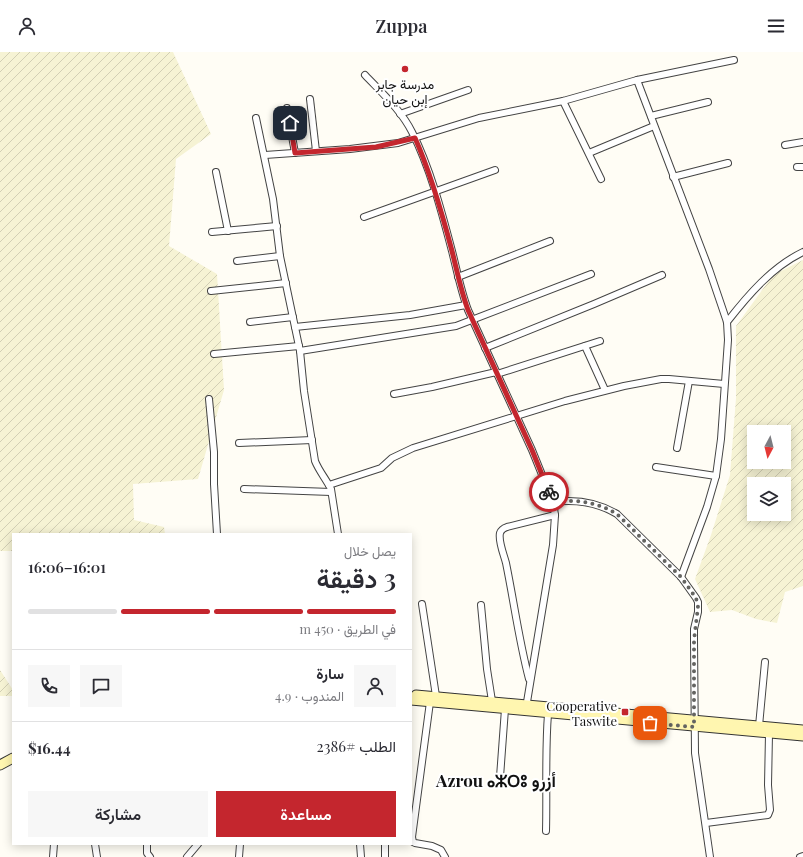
<!DOCTYPE html>
<html lang="ar">
<meta charset="utf-8">
<style>
:root{--surface:#fff;--page:#f7f7f7;--text:#2b2b33;--muted:#7c7c81;--line:#e1e1e2;--accent:#c4262e}
body{margin:0;font-family:"Playfair Display",Vazirmatn,"Noto Sans Tifinagh",serif;background:var(--page);color:var(--text);direction:rtl;height:100vh;display:flex;flex-direction:column;font-size:15px;white-space:nowrap}
*{box-sizing:border-box;margin:0}
p{font-size:13px;color:var(--muted)}
.icon{flex:none;width:22px;height:22px;fill:none;stroke:currentColor;stroke-width:2;stroke-linecap:round;stroke-linejoin:round}
.map{position:relative;flex:1;overflow:hidden;direction:ltr}
.drawer{position:absolute;left:12px;top:481px;width:400px;height:312px;display:flex;flex-direction:column;background:var(--surface);border-radius:0px;box-shadow:0 2px 10px #0003;direction:rtl}
.drawer>*{flex:none}
.needle{width:26px;rotate:187deg}
.tools{position:absolute;left:747px;top:373px;display:grid;gap:8px}
.tools a{display:grid;place-items:center;width:44px;height:44px;border-radius:0px;background:var(--surface);box-shadow:0 2px 10px #0003;font-size:20px}
.pin{position:absolute;display:grid;place-items:center;width:34px;height:34px;color:#fff;margin:-17px;border-radius:8px;box-shadow:0 2px 6px #0006}
.courier{position:absolute;display:grid;place-items:center;width:40px;height:40px;margin:-20px;border:3px solid #c4262e;border-radius:50%;background:#fff;color:#222;box-shadow:0 1px 5px #0007}
.overview em{font-style:normal;font-weight:600}
.overview div{display:flex;flex-direction:column-reverse}
.overview{display:flex;align-items:center;justify-content:space-between;height:68px;padding:0 16px}
h1{font-size:26px;font-weight:600;line-height:30px}
.bar{display:grid;grid-template-columns:repeat(4,1fr);gap:6px 4px;align-content:center;height:48px;padding:0 16px}
.bar i{height:5px;border-radius:3px;background:var(--line)}
.bar .selected{background:var(--accent)}
.bar p{grid-column:span 4}
.line{display:flex;align-items:center;gap:10px;padding:0 16px;border-top:1px solid var(--line)}
.line div{flex:1}
.round{display:grid;place-items:center;flex:none;width:42px;height:42px;border-radius:0px;background:var(--page)}
.cta{display:flex;gap:8px;margin-top:auto;padding:8px 16px}
.cta a{flex:1;height:46px;border-radius:0px;background:var(--accent);color:#fff;font-size:16px;font-weight:600;line-height:46px;text-align:center}
.cta a+a{background:var(--page);color:var(--text)}
header{display:flex;justify-content:space-between;align-items:center;height:52px;padding:0 16px;background:var(--surface);font-size:18px;font-weight:600}
.map>svg:first-child{display:block}
.farmland{fill:url(#farmland-furrows);fill-rule:evenodd}
.lines{fill:none;stroke-linecap:round;stroke-linejoin:round}
.street-casing{stroke:#444;stroke-width:8}
.secondary-casing{stroke:#333;stroke-width:11}
.street{stroke:#fff;stroke-width:6}
.secondary{stroke:#fff6b0;stroke-width:9}
.done{stroke:#646461;stroke-width:4;stroke-dasharray:0 7.2}
.route{stroke:#c4262e;stroke-width:5}
.poi-dot{fill:#c4262e;stroke:#fff;stroke-width:1.5}
.labels{text-anchor:middle;dominant-baseline:central;stroke-width:4;stroke-linejoin:round;paint-order:stroke}
.poi-label{font-size:13px;fill:#111;stroke:#fff}
.district-label{font-size:17px;font-weight:bold;fill:#111;stroke:#fff}
</style>
<header><svg class="icon" aria-label="menu" viewBox="0 0 24 24"><path d="M4 6h16M4 12h16M4 18h16"/></svg>Zuppa<svg class="icon" aria-label="person" viewBox="0 0 24 24"><circle cx="12" cy="8" r="4"/><path d="M4 21q1-7 8-7t8 7"/></svg></header>
<div class="map">
<svg width="803" height="805" viewBox="0 0 803 805">
<defs>
<pattern id="farmland-furrows" width="10" height="10" patternUnits="userSpaceOnUse"><rect width="10" height="10" fill="#f6f3d4"/><path d="M-1 1l2-2M0 10L10 0M9 11l2-2" fill="none" stroke="#d2cfb5"/></pattern>
</defs>
<rect width="100%" height="100%" fill="#fffdf5"/>
<g class="farmland">
<path d="M 0,0 L 173,0 L 211,82 L 176,107 L 169,194 L 217,222 L 224,338 L 198,427 L 133,432 L 134,468 L 164,475 L 165,482 L 13,482 L 13,499 L 0,499 Z"/>
<path d="M 803,208 L 803,534 L 785,540 L 777,571 L 756,567 L 732,558 L 710,560 L 695,527 L 711,483 L 730,423 L 736,346 L 736,274 L 773,223 ZM 754,380 L 784,380 L 784,410 L 754,410 ZM 754,432 L 784,432 L 784,462 L 754,462 Z"/>
<path d="M 0,618 L 13,638 L 13,644 L 0,644 Z"/>
</g>
<g class="lines">
<g class="street-casing">
<g id="street">
<path d="M 365,23 C 382,41 401,58 412,80 C 430,115 442,161 452,199 C 457,219 461,239 468,258 L 532,398 L 553,450 L 555,463 L 553,493 L 526,656"/>
<path d="M 637,28 L 709,217 L 727,270 L 728,288 L 721,387 L 716,424 L 707,455 L 681,525"/>
<path d="M 310,47 L 316,99"/>
<path d="M 563,49 L 601,127"/>
<path d="M 287,56 L 295,101"/>
<path d="M 400,62 L 468,38"/>
<path d="M 651,64 L 708,50"/>
<path d="M 256,66 L 273,147 L 280,204 L 300,299 L 304,339 L 315,409 C 319,419 326,427 331,437 L 338,482"/>
<path d="M 785,93 L 803,90"/>
<path d="M 589,101 L 654,74"/>
<path d="M 265,103 L 350,97 L 398,91 L 479,66 L 563,49 L 637,28 L 734,8"/>
<path d="M 797,115 L 803,115"/>
<path d="M 216,120 L 228,179"/>
<path d="M 673,125 L 728,111"/>
<path d="M 364,165 L 495,118"/>
<path d="M 212,180 L 277,174"/>
<path d="M 237,209 L 280,204"/>
<path d="M 458,225 L 550,189"/>
<path d="M 211,239 L 286,231"/>
<path d="M 250,270 L 293,265"/>
<path d="M 727,270 C 748,243 772,215 803,200"/>
<path d="M 295,275 L 410,263 L 466,253"/>
<path d="M 585,294 L 605,338"/>
<path d="M 485,296 L 594,252 L 662,223"/>
<path d="M 300,299 L 456,274 L 591,222"/>
<path d="M 214,302 L 299,294"/>
<path d="M 497,322 L 600,289"/>
<path d="M 394,342 L 432,335 L 496,320"/>
<path d="M 209,347 L 214,400 L 214,432 L 217,482"/>
<path d="M 239,391 L 312,388"/>
<path d="M 677,396 L 689,329"/>
<path d="M 656,415 L 716,424"/>
<path d="M 329,433 L 381,416 L 392,406 L 413,396 L 565,349 L 624,334 L 661,327 L 669,327 L 724,332"/>
<path d="M 244,437 L 331,440"/>
<path d="M 553,450 C 576,447 597,450 617,462 L 681,525 L 696,546 L 698,550 L 698,560 L 694,577 L 694,588 L 695,701 L 710,805"/>
<path d="M 422,552 L 436,644"/>
<path d="M 481,553 L 487,617 L 492,649"/>
<path d="M 529,627 C 519,589 514,550 506,511 C 504,503 498,489 500,481 C 501,478 504,476 507,475 L 555,463"/>
<path d="M 430,650 L 412,785 L 413,790 L 415,791 L 432,794 L 441,798 L 445,805"/>
<path d="M 759,674 L 765,610"/>
<path d="M 500,725 L 505,657"/>
<path d="M 706,771 L 768,763 L 770,758 L 768,733 L 769,682"/>
<path d="M 546,779 C 547,740 545,700 548,662"/>
<path d="M 95,792 L 97,805"/>
<path d="M 147,792 L 147,801 L 150,805"/>
<path d="M 360,792 L 361,805"/>
<path d="M 385,792 L 385,805"/>
<path d="M 53,805 L 54,792"/>
<path d="M 187,805 L 198,792"/>
<path d="M 239,805 L 240,792"/>
<path d="M 800,805 L 803,804"/>
</g>
</g>
<g class="secondary-casing">
<g id="secondary">
<path d="M 416,643 L 803,678"/>
<path d="M 411,648 L 803,684"/>
<path d="M 0,713 L 13,706"/>
</g>
</g>
<use href="#street" class="street"/>
<use href="#secondary" class="secondary"/>
</g>
<g class="lines">
<path class="done" d="M 549,440 L 553,450 C 576,447 597,450 617,462 L 681,525 L 696,546 L 698,555 L 694,588 L 694,675 L 650,671"/>
<path class="route" d="M 290,71 L 295,101 L 376,95 L 415,86 C 431,122 442,161 452,199 C 457,219 461,239 468,258 L 532,398 L 549,440"/>
</g>
<g class="poi-dot">
<circle cx="405" cy="17" r="4"/>
<rect x="621" y="656" width="8" height="8" rx="2"/>
</g>
<g class="labels">
<g class="poi-label">
<text x="405" y="31">مدرسة جابر<tspan x="405" dy="15">إبن حيان</tspan></text>
<text x="617" y="653" text-anchor="end">Cooperative<tspan x="617" dy="15">Taswite</tspan></text>
</g>
<g class="district-label">
<text x="496" y="728">Azrou ⴰⵣⵔⵓ أزرو</text>
</g>
</g>
</svg>
<div class="tools">
<a><svg class="needle" viewBox="-14 -14 28 28"><path d="M0-13l5 13h-10z" fill="#e53935"/><path d="M0 13l5-13h-10z" fill="#7c7c81"/></svg></a>
<a><svg class="icon" aria-label="layers" viewBox="0 0 24 24"><path d="M12 4l9 5-9 5-9-5zM3 14l9 5 9-5"/></svg></a>
</div>
<div class="pin" style="left:650px;top:671px;background:#ea580c"><svg class="icon" aria-label="bag" viewBox="0 0 24 24"><path d="M5 8h14l-1 12H6zM9 8a3 3 0 0 1 6 0"/></svg></div>
<div class="pin" style="left:290px;top:71px;background:#1f2937"><svg class="icon" aria-label="home" viewBox="0 0 24 24"><path d="M3 11l9-7 9 7M6 9v11h12V9"/></svg></div>
<div class="courier" style="left:549px;top:440px"><svg class="icon" aria-label="bike" viewBox="0 0 24 24"><circle cx="6" cy="16" r="4"/><circle cx="18" cy="16" r="4"/><path d="M6 16l4-8h5l3 8M10 8l3 8H6M13 5h3"/></svg></div>
<section class="drawer">
<div class="overview"><div><h1>3 دقيقة</h1><p>يصل خلال</p></div><em>16:01–16:06</em></div>
<div class="bar"><i class="selected"></i><i class="selected"></i><i class="selected"></i><i></i><p>في الطريق · 450 m</p></div>
<div class="line" style="height:72px"><a class="round"><svg class="icon" aria-label="person" viewBox="0 0 24 24"><circle cx="12" cy="8" r="4"/><path d="M4 21q1-7 8-7t8 7"/></svg></a><div><b>سارة</b><p>المندوب · 4.9</p></div><a class="round"><svg class="icon" aria-label="chat" viewBox="0 0 24 24"><path d="M4 5h16v11H9l-5 4z"/></svg></a><a class="round"><svg class="icon" aria-label="phone" viewBox="0 0 24 24"><path d="M5 4h4l2 5-3 2q2 4 5 5l2-3 5 2v4C11 20 4 13 5 4z"/></svg></a></div>
<div class="line" style="height:52px"><div>الطلب #2386</div><b>$16.44</b></div>
<div class="cta"><a>مساعدة</a><a>مشاركة</a></div>
</section>
</div>
